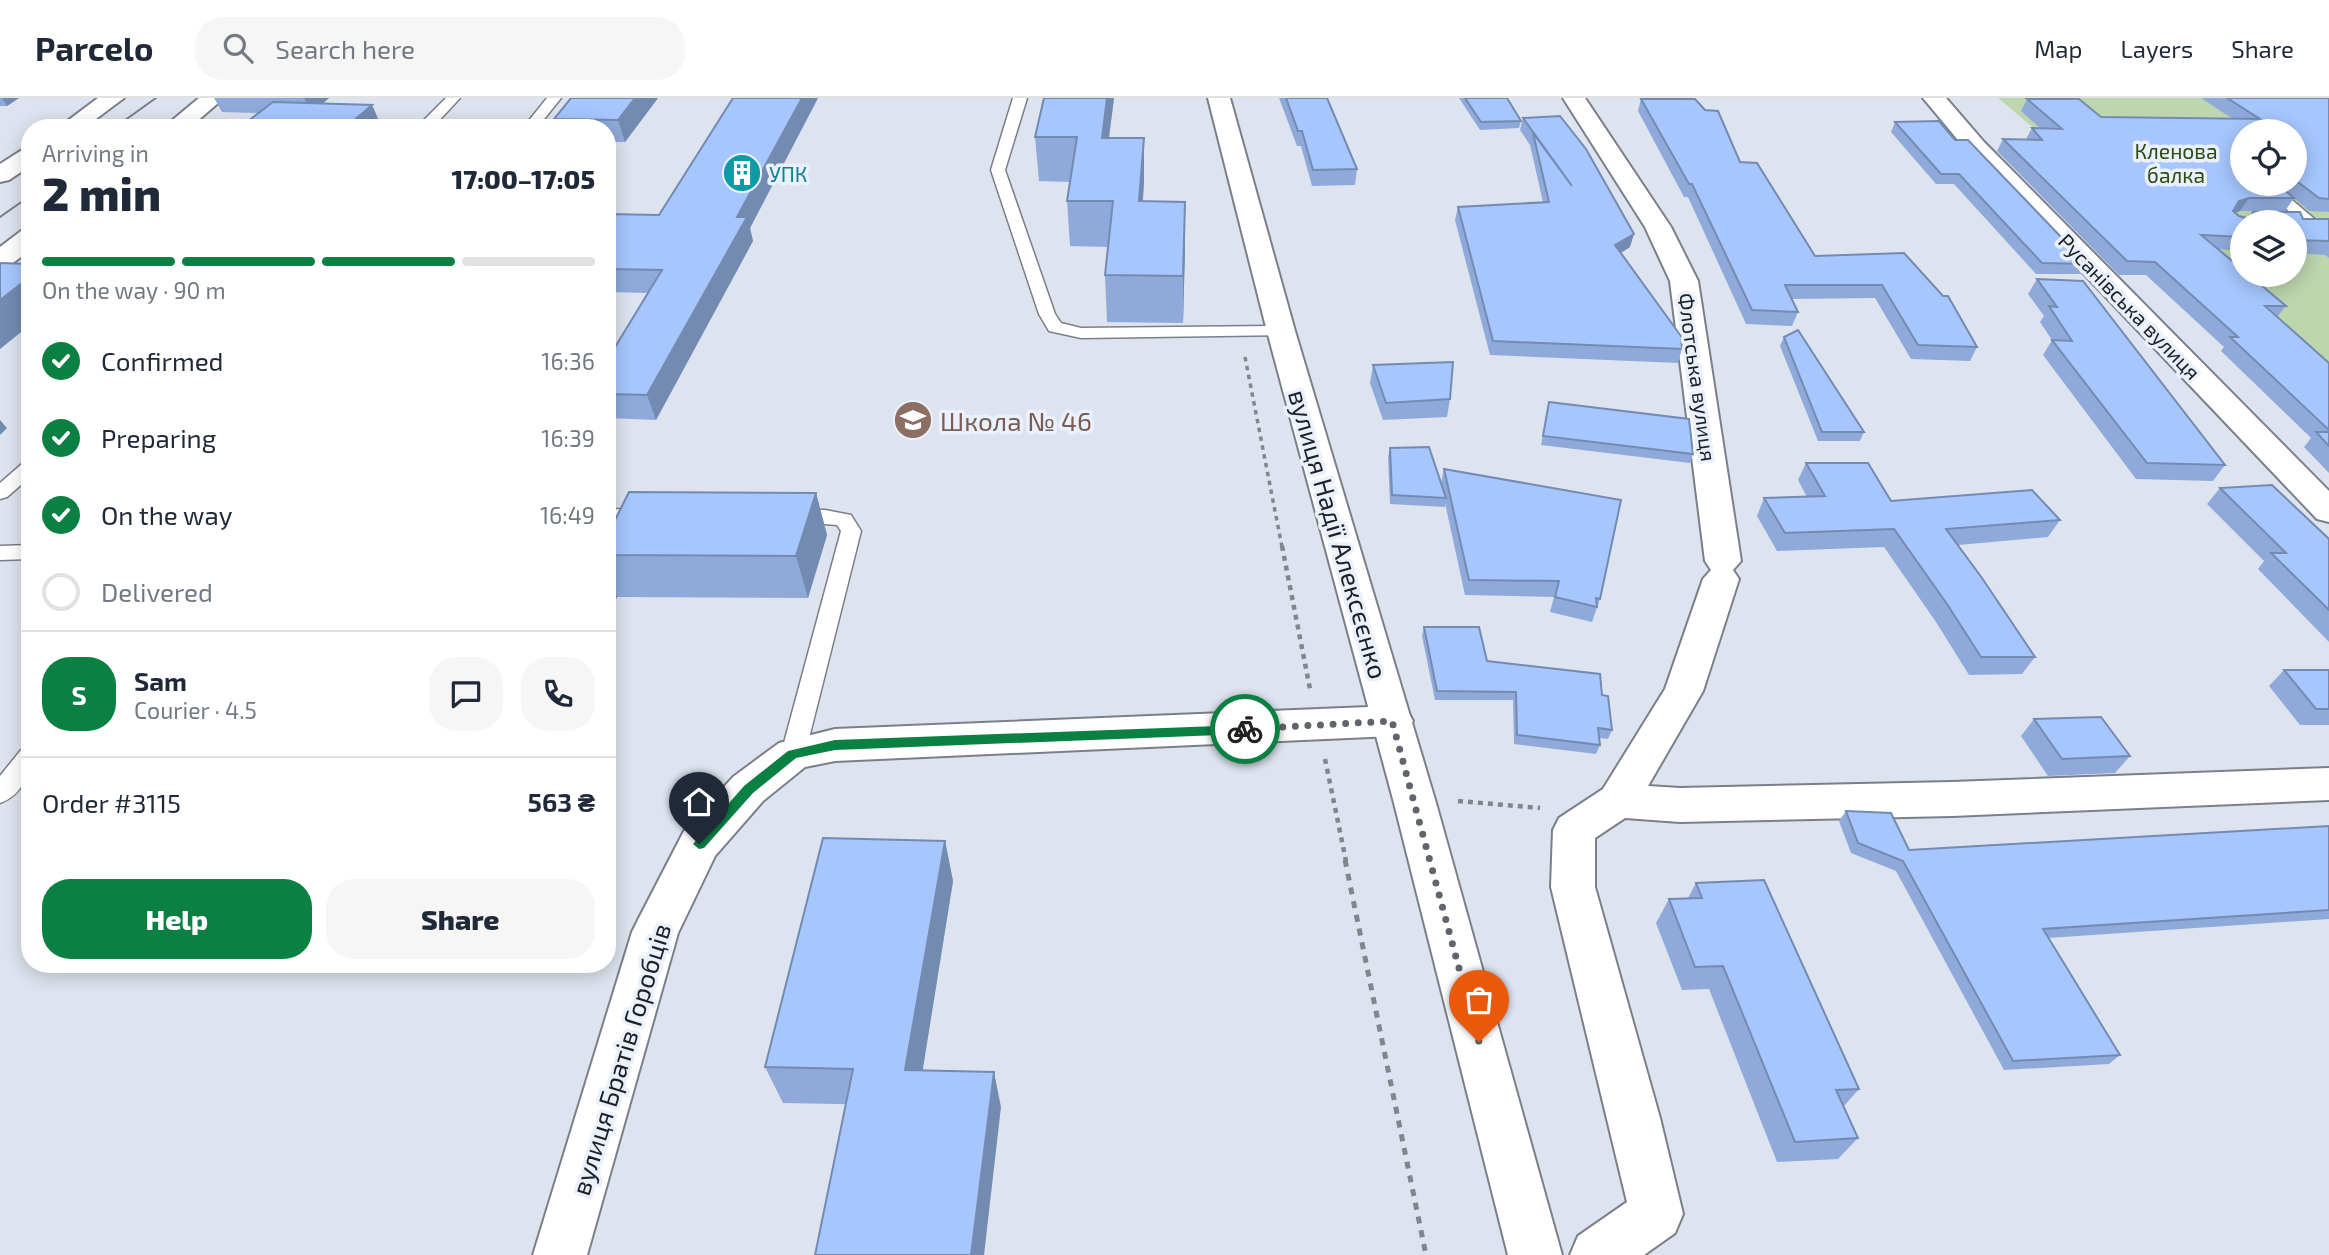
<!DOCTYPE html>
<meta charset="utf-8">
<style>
:root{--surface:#fff;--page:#f6f6f7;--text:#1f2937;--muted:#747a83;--line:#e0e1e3;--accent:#0b8043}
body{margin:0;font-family:"Exo 2",sans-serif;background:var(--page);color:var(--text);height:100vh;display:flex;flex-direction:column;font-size:26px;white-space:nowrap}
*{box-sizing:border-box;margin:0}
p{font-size:23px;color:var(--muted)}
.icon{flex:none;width:38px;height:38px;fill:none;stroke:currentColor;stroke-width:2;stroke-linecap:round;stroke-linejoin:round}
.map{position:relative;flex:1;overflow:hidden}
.side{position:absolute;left:21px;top:21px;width:595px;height:854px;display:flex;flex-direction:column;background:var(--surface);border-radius:28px;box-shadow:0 4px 18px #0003}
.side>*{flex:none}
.tools{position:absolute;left:2230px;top:21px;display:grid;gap:14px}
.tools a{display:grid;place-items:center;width:77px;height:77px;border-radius:50%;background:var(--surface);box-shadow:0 4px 18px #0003;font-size:35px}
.pin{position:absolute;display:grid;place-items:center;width:60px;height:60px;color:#fff;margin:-72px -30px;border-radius:50% 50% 50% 0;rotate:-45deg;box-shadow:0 0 7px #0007}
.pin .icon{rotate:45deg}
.courier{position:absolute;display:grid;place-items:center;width:70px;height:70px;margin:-35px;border:5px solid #0b8043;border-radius:50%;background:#fff;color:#222;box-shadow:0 2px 9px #0007}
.headline em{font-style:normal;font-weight:800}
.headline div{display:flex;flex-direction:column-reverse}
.headline{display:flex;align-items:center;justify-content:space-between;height:119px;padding:0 21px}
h1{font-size:46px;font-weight:800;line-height:52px}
.bar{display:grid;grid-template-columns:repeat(4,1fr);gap:10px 7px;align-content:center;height:84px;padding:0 21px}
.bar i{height:9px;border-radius:5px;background:var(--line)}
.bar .on{background:var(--accent)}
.bar p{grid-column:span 4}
.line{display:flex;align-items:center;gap:18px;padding:0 21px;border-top:2px solid var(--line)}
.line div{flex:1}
.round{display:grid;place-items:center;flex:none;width:74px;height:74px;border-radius:28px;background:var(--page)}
ol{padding:0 21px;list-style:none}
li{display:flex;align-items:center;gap:21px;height:77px}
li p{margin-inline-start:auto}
li .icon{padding:7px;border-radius:50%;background:var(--accent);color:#fff;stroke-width:4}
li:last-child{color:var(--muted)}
li i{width:38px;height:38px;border:4px solid var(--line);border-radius:50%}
.button{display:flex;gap:14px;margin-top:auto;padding:14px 21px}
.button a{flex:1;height:80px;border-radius:28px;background:var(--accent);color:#fff;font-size:28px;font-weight:800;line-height:80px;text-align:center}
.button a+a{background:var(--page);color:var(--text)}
header{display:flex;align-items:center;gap:42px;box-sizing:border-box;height:98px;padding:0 35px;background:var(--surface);border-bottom:2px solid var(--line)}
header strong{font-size:33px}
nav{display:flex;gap:38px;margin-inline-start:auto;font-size:24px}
.search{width:490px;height:63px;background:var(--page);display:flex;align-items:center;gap:18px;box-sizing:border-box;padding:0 24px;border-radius:28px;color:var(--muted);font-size:26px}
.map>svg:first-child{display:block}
.green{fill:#bdd6ae;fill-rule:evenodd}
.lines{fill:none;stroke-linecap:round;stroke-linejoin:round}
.service-casing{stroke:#7a7f89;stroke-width:3}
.minor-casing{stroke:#7a7f89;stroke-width:4}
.tertiary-casing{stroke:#7a7f89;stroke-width:4}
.primary-casing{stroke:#7a7f89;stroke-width:4}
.path-far2{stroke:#81868d;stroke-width:3.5;stroke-dasharray:4.5 4.5;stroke-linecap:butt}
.path-far1{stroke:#81868d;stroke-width:4.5;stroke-dasharray:5 5;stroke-linecap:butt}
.path{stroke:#81868d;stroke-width:5;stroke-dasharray:7 7;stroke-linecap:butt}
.service{fill:#fff;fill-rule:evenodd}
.minor{fill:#fff;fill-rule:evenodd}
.tertiary{fill:#fff;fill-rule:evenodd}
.primary{fill:#fff;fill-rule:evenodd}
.tram{stroke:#7a7e86;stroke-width:2}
.wall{fill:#8faada;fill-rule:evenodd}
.shaded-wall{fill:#748bb1}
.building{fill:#a6c6fd;stroke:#748bb1;stroke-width:2}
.route{fill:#0b8043}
.done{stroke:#61656b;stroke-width:7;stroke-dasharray:0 12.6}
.labels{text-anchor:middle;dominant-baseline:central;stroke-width:7;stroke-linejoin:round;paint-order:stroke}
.far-park-label{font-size:21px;fill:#2c4c13;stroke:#ebf1fc}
.far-culture-label{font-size:21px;fill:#0d838f;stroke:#ebf1fc;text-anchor:start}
.far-street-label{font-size:21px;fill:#1e2024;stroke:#ebf1fc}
.education-label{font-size:26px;fill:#785e54;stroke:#ebf1fc;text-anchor:start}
.street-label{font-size:26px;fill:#1e2024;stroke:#ebf1fc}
</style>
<header>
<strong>Parcelo</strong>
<div class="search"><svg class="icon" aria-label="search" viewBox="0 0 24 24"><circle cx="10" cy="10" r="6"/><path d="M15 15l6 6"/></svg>Search here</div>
<nav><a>Map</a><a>Layers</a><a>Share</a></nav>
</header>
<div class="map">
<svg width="2329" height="1157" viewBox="0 0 2329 1157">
<rect width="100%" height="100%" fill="#dde4ef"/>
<path class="green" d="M 1998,0 L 2329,0 L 2329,298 L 2182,155 ZM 2242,33 L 2294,33 L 2294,86 L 2242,86 ZM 2242,124 L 2294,124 L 2294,177 L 2242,177 Z"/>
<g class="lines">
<g class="service-casing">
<g id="service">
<path d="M 446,0 L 460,0 L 434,28 L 424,28 L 424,22 Z"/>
<path d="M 547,0 L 561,0 L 537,30 L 523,30 Z"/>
<path d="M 1013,0 L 1027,0 L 1005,72 L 1055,216 L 1061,225 L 1081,230 L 1281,228 L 1289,233 L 1287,237 L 1081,240 L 1049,233 L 1039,216 L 991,72 Z"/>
<path d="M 2257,86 L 2273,86 L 2318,124 L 2315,127 L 2305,127 Z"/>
<path d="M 30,363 L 30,379 L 7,399 L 0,401 L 0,385 L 23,365 Z"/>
<path d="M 607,411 L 657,412 L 660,417 L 657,422 L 607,423 Z"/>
<path d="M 792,412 L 825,412 L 851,417 L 861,433 L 805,656 L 802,663 L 793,665 L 784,663 L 781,656 L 841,433 L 837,427 L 785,423 L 782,418 L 785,413 Z"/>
<path d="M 30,447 L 30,461 L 0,462 L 0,448 Z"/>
<path d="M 30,650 C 30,673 25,696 0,705 L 0,678 L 21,652 Z"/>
</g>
</g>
<g class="minor-casing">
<g id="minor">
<path d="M 1563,0 L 1585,0 L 1671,129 L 1698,183 L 1741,463 L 1733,472 L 1739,481 L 1703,593 L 1648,688 L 1680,690 L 1952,684 L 2329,670 L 2329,702 L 1952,718 L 1680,724 L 1625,720 L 1595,740 L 1595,789 L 1660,1020 L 1683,1116 L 1675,1135 L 1644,1157 L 1570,1157 L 1578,1138 L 1627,1104 L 1551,789 L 1553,732 L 1559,720 L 1603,691 L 1665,591 L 1703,481 L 1711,472 L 1705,463 L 1670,183 L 1645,129 Z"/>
<path d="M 1923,0 L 1946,0 L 1984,44 L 2329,393 L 2329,424 L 2317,421 L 1968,54 Z"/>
<path d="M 1393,608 L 1407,612 L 1413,623 L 1407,634 L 1393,638 L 835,663 L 805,669 L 763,703 L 715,758 L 678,835 L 587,1157 L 533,1157 L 632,834 L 639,820 L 684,733 L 733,679 L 779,645 L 835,631 Z"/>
</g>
</g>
<g class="tertiary-casing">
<path id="tertiary" d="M 1208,0 L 1230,0 L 1295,233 L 1436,705 L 1562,1157 L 1508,1157 L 1394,705 L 1267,233 Z"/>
</g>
<g class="primary-casing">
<g id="primary">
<path d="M 98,0 L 124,0 L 84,30 L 58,30 Z"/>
<path d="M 199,0 L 224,0 L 189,30 L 163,30 Z"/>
<path d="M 30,50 L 30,68 L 9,82 L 0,84 L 0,66 L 22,52 Z"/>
<path d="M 30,131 L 30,152 L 9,168 L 0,170 L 0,149 L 21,133 Z"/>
</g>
</g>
<path class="path-far2" d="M 1245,259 L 1282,449"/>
<g class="path-far1">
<path d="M 1282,448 L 1310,591"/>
<path d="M 1325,661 L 1346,763"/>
<path d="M 1458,703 L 1540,710"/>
</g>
<path class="path" d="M 1345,762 L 1426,1157"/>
<use href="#service" class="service"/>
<use href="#minor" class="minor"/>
<use href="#tertiary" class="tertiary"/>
<use href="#primary" class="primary"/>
<g class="tram">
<path d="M 114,30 L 156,0"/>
<path d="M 0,119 L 30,98"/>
</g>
</g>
<g class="wall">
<path d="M 0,0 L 19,0 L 7,8 L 0,8 Z"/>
<path d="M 214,0 L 329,0 L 323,5 L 372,7 L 382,30 L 239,30 L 259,15 L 222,14 Z"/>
<path d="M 571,0 L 658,0 L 625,44 L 607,44 L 607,30 L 557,30 L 554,21 Z"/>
<path d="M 733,0 L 818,0 L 750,130 L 753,143 L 656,322 L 607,320 L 607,254 L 612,254 L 648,195 L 607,194 L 607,116 L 659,117 Z"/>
<path d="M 1044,0 L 1114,0 L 1109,40 L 1144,40 L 1144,84 L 1143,103 L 1185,150 L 1183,225 L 1107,224 L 1105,177 L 1108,149 L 1070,148 L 1067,103 L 1070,84 L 1039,83 L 1035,39 Z"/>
<path d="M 1279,0 L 1327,0 L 1357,71 L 1355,87 L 1312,88 L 1301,48 L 1297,48 Z"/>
<path d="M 1459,0 L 1507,0 L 1521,23 L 1519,30 L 1480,32 Z"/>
<path d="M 2201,0 L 2329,0 L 2329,114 L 2309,113 L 2294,100 L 2285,113 L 2240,113 L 2236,115 L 2239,118 L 2248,121 L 2253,114 L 2303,121 L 2329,121 L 2329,160 L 2325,157 L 2294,155 L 2294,124 L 2242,124 L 2242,153 L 2218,151 L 2286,208 L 2277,219 L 2329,265 L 2329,375 L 2304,349 L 2311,340 L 2221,253 L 2224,249 L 2146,177 L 2119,177 L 1997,53 L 2003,41 L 2026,41 L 2032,30 L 2040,30 L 2021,13 L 2027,1 L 2101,19 L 2233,21 ZM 2294,33 L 2294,86 L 2242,86 Z"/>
<path d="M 1641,1 L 1740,64 L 1815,158 L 1904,155 L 1977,249 L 1970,263 L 1911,261 L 1875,200 L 1791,201 L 1798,214 L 1792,228 L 1746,226 L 1688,99 L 1684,99 L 1638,13 Z"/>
<path d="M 1523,20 L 1630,149 L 1621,155 L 1682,251 L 1678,265 L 1490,257 L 1455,122 L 1458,109 L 1543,104 L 1530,47 L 1520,32 Z"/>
<path d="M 1895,24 L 1955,42 L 2087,166 L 2081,176 L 2036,176 L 1954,86 L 1936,86 L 1891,34 Z"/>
<path d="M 2037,181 L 2225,367 L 2213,383 L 2136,381 L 2043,257 L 2052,242 L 2040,224 L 2044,218 L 2028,196 Z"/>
<path d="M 1784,239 L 1864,334 L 1860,343 L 1818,343 L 1780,248 Z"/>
<path d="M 1373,267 L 1450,301 L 1447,319 L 1383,322 L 1370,285 Z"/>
<path d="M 1549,304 L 1693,356 L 1690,365 L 1541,347 Z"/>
<path d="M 1390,350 L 1441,385 L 1444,371 L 1600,501 L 1592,524 L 1550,514 L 1554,499 L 1465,497 L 1445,405 L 1445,409 L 1390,406 L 1388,359 Z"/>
<path d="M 1806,365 L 1891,403 L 2060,422 L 2048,439 L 1958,447 L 2035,559 L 2022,576 L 1969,577 L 1936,524 L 1884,449 L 1777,453 L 1757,418 L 1764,400 L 1807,399 L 1798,382 Z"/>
<path d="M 2220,390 L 2329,441 L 2329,544 L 2258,471 L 2264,463 L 2207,406 Z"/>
<path d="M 816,395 L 827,437 L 808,500 L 617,499 L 607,521 L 607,432 Z"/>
<path d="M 1424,529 L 1487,563 L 1602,597 L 1612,632 L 1608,641 L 1599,640 L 1600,647 L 1596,656 L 1514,646 L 1513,602 L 1435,602 L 1422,538 Z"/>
<path d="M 2284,572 L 2329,572 L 2329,627 L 2300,627 L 2269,588 Z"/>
<path d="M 2034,621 L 2130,658 L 2115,675 L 2048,678 L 2021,638 Z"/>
<path d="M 1846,713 L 1909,752 L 2329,728 L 2329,821 L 2048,840 L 2120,957 L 2109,966 L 2004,972 L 1896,773 L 1851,755 L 1839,723 Z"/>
<path d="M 945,743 L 953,783 L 922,973 L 1001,1009 L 783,1005 L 765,969 Z"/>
<path d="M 1696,785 L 1859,991 L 1844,1008 L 1858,1040 L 1838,1061 L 1777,1064 L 1709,891 L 1682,892 L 1656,825 L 1669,801 L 1688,800 Z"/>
</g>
<g class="shaded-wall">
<path d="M 2,0 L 19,0 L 7,8 Z"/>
<path d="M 304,0 L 329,0 L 312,15 Z"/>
<path d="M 635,0 L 658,0 L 625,44 L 618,22 Z"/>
<path d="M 802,0 L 818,0 L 750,130 L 753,143 L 656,322 L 647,297 L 737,119 Z"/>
<path d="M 1107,0 L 1114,0 L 1103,84 L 1102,40 Z"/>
<path d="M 372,7 L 382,30 L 345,30 Z"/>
<path d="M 1144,40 L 1144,84 L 1139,149 L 1139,103 Z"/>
<path d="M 2249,100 L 2240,113 L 2230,117 L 2239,103 Z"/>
<path d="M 1185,104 L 1185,150 L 1183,225 L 1183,178 Z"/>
<path d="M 1634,136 L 1630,149 L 1611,161 L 1615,147 Z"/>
<path d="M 30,179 L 30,227 L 0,251 L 0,202 Z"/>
<path d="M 0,322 L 7,330 L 0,337 Z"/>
<path d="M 816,395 L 827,437 L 808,500 L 796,458 Z"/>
<path d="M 607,476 L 617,499 L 607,521 Z"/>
<path d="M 945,743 L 953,783 L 917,1008 L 905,972 Z"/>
<path d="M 994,974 L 1001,1009 L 984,1157 L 971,1157 Z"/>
</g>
<g class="building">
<path d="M 571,0 L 635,0 L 618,22 L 554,21 Z"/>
<path d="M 733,0 L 802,0 L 737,119 L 747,119 L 647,297 L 607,296 L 607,254 L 612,254 L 662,172 L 607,171 L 607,116 L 659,117 Z"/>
<path d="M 1044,0 L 1107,0 L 1102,40 L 1144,40 L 1139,103 L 1185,104 L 1183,178 L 1105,177 L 1113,103 L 1067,103 L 1077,39 L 1035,39 Z"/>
<path d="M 1286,0 L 1327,0 L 1357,71 L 1313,72 L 1302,33 L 1298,33 Z"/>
<path d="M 1465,0 L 1507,0 L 1521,23 L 1481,24 Z"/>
<path d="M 2227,0 L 2329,0 L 2329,101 L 2319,100 L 2294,81 L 2294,33 L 2242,33 L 2242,86 L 2277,86 L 2294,100 L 2249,100 L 2239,103 L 2233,113 L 2239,118 L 2250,121 L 2253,114 L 2300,114 L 2303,121 L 2329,121 L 2329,143 L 2294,142 L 2294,124 L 2242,124 L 2242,139 L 2201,137 L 2242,171 L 2242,177 L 2249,177 L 2286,208 L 2265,208 L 2329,265 L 2329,332 L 2230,239 L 2238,239 L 2155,164 L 2127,163 L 2003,41 L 2042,42 L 2032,30 L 2062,31 L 2027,1 L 2079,1 L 2101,19 L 2260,21 Z"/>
<path d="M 1641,1 L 1695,1 L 1705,12 L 1718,13 L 1740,64 L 1757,65 L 1815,158 L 1904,155 L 1943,198 L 1948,198 L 1977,249 L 1918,247 L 1882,187 L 1785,187 L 1798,214 L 1752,212 L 1692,86 L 1689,86 Z"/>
<path d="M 273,4 L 372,7 L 345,30 L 239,30 Z"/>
<path d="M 1560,18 L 1586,51 L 1634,136 L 1615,147 L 1681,238 L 1682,251 L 1493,243 L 1458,109 L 1549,104 L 1533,35 L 1572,88 L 1523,20 Z"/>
<path d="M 1939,23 L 1955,42 L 1968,42 L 2087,166 L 2042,165 L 1959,76 L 1941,76 L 1895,24 Z"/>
<path d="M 0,165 L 30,166 L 30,179 L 0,202 Z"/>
<path d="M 2037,181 L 2083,183 L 2225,367 L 2147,365 L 2052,242 L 2072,243 L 2049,208 L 2057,209 Z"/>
<path d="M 1798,232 L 1864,334 L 1822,334 L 1784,239 Z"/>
<path d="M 1453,264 L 1450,301 L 1386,305 L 1373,267 Z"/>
<path d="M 1549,304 L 1689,321 L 1693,356 L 1543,338 Z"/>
<path d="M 2316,334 L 2329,334 L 2329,348 Z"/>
<path d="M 1429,349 L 1446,400 L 1392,397 L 1390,350 Z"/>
<path d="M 1806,365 L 1868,365 L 1891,403 L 2032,392 L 2060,422 L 1946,431 L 1982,480 L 2035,559 L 1981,559 L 1947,506 L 1894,431 L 1785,435 L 1764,400 L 1825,398 Z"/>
<path d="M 1444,371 L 1621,402 L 1600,501 L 1596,500 L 1597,509 L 1555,499 L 1559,483 L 1469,482 Z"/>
<path d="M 2272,387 L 2329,441 L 2329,512 L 2271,455 L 2286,455 L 2220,390 Z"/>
<path d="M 629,394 L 816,395 L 796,458 L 607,457 L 607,432 L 610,432 Z"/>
<path d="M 1424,529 L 1479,529 L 1487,563 L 1600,576 L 1602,597 L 1608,598 L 1612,632 L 1598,630 L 1600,647 L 1517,637 L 1516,594 L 1437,593 Z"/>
<path d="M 2284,572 L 2329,572 L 2329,611 L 2316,611 Z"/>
<path d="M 2101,619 L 2130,658 L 2062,661 L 2034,621 Z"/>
<path d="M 1846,713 L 1891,715 L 1909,752 L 2329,728 L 2329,812 L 2043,831 L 2120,957 L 2013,963 L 1903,763 L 1858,745 Z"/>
<path d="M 823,740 L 945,743 L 905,972 L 994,974 L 971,1157 L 815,1157 L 853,971 L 765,969 Z"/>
<path d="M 1764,782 L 1859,991 L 1836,992 L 1858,1040 L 1795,1044 L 1723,868 L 1695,869 L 1669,801 L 1702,800 L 1696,785 Z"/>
</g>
<path class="route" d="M 1245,627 L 1251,631 L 1245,636 L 835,652 L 796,660 L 753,695 L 704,750 L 699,751 L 693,746 L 744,688 L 788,653 L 835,642 Z"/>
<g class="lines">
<path class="done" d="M 1245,631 L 1392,623 L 1479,944"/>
</g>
<defs>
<g id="building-disc" transform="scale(2.0125)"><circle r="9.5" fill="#0f9aa8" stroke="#ebf1fc"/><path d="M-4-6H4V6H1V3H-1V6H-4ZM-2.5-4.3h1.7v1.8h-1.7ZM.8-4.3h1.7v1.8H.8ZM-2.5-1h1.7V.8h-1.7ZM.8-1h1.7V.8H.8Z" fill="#fff"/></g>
<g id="school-disc" transform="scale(2.0125)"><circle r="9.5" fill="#8d6e63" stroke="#ebf1fc"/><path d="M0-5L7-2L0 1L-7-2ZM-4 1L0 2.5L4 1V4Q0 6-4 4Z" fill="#fff"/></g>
</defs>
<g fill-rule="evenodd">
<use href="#building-disc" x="742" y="75"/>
<use href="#school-disc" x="913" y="322"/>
</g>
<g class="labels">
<g class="far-park-label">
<text x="2176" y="52">Кленова<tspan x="2176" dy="24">балка</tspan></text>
</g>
<g class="far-culture-label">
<text x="769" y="75">УПК</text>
</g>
<g class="far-street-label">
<text transform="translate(2130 208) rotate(46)">Русанівська вулиця</text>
<text transform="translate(1698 279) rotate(82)">Флотська вулиця</text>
</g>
<g class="education-label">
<text x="940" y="322">Школа № 46</text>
</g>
<g class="street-label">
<text transform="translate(1339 436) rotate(74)">вулиця Надії Алексєєнко</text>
<text transform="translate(620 961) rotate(-73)">вулиця Братів Горобців</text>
</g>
</g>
</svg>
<div class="tools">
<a><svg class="icon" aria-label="locate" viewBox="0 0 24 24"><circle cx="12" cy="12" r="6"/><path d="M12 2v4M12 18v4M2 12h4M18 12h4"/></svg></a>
<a><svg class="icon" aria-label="layers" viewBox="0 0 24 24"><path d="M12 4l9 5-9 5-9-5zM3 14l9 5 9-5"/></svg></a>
</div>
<div class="pin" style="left:1479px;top:944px;background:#ea580c"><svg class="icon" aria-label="bag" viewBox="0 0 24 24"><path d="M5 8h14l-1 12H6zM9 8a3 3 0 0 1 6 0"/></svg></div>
<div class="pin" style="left:699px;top:746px;background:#1f2937"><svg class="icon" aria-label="home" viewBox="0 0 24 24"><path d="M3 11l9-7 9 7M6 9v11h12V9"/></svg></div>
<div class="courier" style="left:1245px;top:631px"><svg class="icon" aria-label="bike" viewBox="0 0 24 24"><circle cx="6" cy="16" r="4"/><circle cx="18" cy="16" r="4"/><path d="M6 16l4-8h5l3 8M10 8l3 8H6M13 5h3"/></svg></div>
<section class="side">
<div class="headline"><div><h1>2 min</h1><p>Arriving in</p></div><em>17:00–17:05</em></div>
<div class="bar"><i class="on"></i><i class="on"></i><i class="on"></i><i></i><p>On the way · 90 m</p></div>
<ol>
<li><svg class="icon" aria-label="check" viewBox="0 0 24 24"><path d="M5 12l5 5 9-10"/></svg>Confirmed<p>16:36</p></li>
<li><svg class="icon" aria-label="check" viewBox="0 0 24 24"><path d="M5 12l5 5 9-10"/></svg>Preparing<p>16:39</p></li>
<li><svg class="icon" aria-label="check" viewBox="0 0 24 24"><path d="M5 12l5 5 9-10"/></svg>On the way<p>16:49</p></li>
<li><i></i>Delivered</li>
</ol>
<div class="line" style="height:126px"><b class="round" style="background:var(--accent);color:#fff">S</b><div><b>Sam</b><p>Courier · 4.5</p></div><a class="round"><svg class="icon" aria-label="chat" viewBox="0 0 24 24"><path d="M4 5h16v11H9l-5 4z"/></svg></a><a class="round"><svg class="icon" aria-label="phone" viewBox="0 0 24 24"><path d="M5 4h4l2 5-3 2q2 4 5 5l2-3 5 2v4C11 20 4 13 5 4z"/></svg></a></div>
<div class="line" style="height:91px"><div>Order #3115</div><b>563 ₴</b></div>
<div class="button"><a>Help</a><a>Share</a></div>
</section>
</div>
